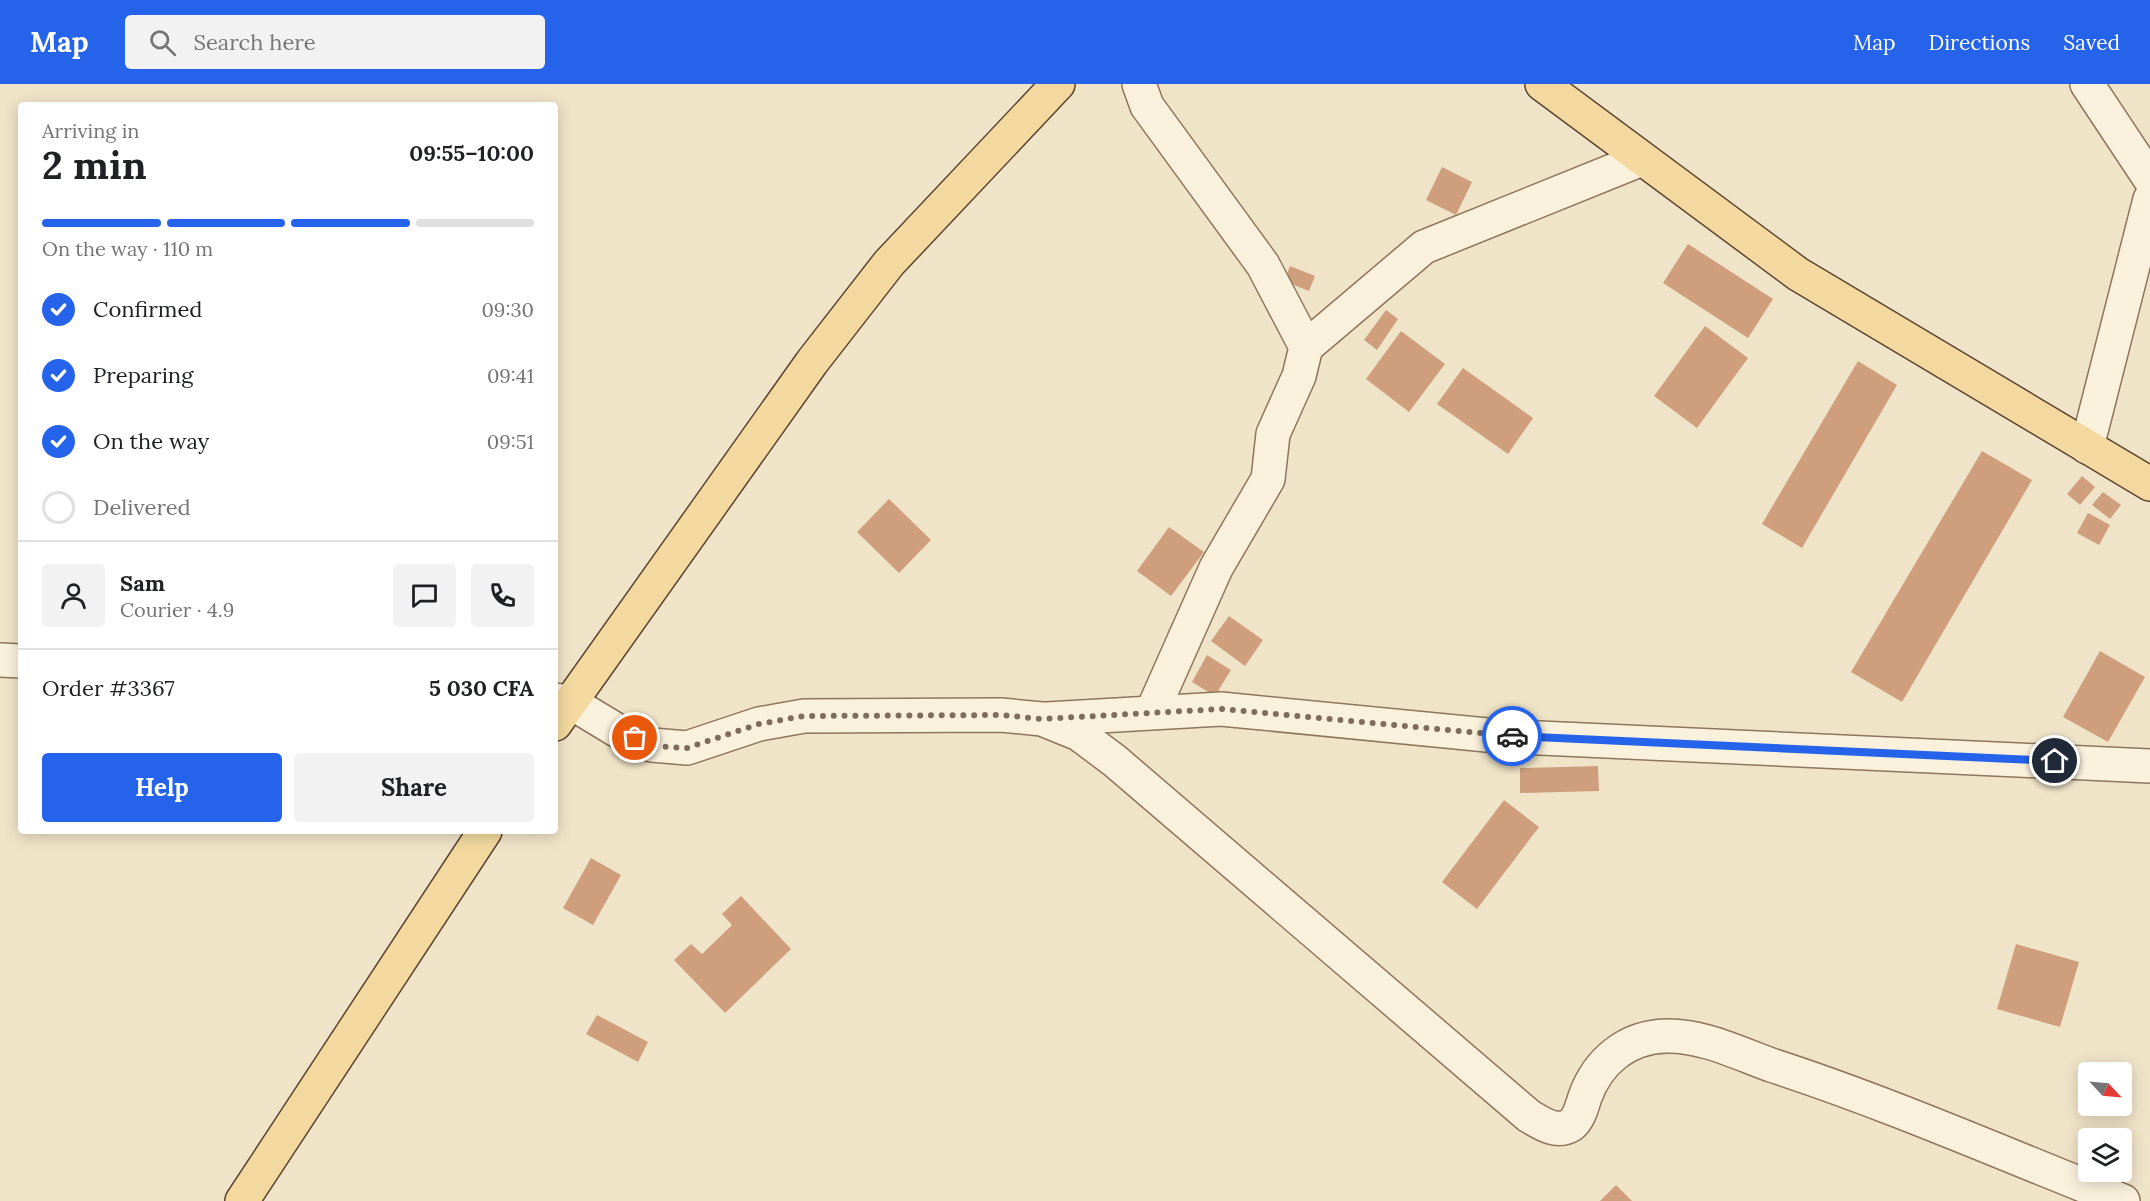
<!DOCTYPE html>
<meta charset="utf-8">
<style>
:root{--surface:#fff;--page:#f2f2f2;--text:#202124;--muted:#757577;--line:#e0e0e0;--accent:#2563eb}
body{margin:0;font-family:Lora,serif;background:var(--page);color:var(--text);height:100vh;display:flex;flex-direction:column;font-size:22px;white-space:nowrap}
*{box-sizing:border-box;margin:0}
p{font-size:20px;color:var(--muted)}
.icon{flex:none;width:33px;height:33px;fill:none;stroke:currentColor;stroke-width:2;stroke-linecap:round;stroke-linejoin:round}
.map{position:relative;flex:1;overflow:hidden}
.sheet{position:absolute;left:18px;top:18px;width:540px;height:732px;display:flex;flex-direction:column;background:var(--surface);border-radius:6px;box-shadow:0 3px 15px #0003}
.sheet>*{flex:none}
.needle{width:39px;rotate:116deg}
.buttons{position:absolute;left:2078px;top:978px;display:grid;gap:12px}
.buttons a{display:grid;place-items:center;width:54px;height:54px;border-radius:6px;background:var(--surface);box-shadow:0 3px 15px #0003;font-size:30px}
.pin{position:absolute;display:grid;place-items:center;width:51px;height:51px;color:#fff;margin:-26px;border:3px solid #fff;border-radius:50%;box-shadow:0 2px 6px #0007}
.courier{position:absolute;display:grid;place-items:center;width:60px;height:60px;margin:-30px;border:4px solid #2563eb;border-radius:50%;background:#fff;color:#222;box-shadow:0 2px 8px #0007}
.overview em{font-style:normal;font-weight:700}
.overview div{display:flex;flex-direction:column-reverse}
.overview{display:flex;align-items:center;justify-content:space-between;height:102px;padding:0 24px}
h1{font-size:39px;font-weight:700;line-height:45px}
.bar{display:grid;grid-template-columns:repeat(4,1fr);gap:9px 6px;align-content:center;height:72px;padding:0 24px}
.bar i{height:8px;border-radius:4px;background:var(--line)}
.bar .active{background:var(--accent)}
.bar p{grid-column:span 4}
.line{display:flex;align-items:center;gap:15px;padding:0 24px;border-top:2px solid var(--line)}
.line div{flex:1}
.round{display:grid;place-items:center;flex:none;width:63px;height:63px;border-radius:6px;background:var(--page)}
ol{padding:0 24px;list-style:none}
li{display:flex;align-items:center;gap:18px;height:66px}
li p{margin-inline-start:auto}
li .icon{padding:6px;border-radius:50%;background:var(--accent);color:#fff;stroke-width:4}
li:last-child{color:var(--muted)}
li i{width:33px;height:33px;border:3px solid var(--line);border-radius:50%}
.button{display:flex;gap:12px;margin-top:auto;padding:12px 24px}
.button a{flex:1;height:69px;border-radius:6px;background:var(--accent);color:#fff;font-size:24px;font-weight:700;line-height:69px;text-align:center}
.button a+a{background:var(--page);color:var(--text)}
header{display:flex;align-items:center;gap:36px;box-sizing:border-box;height:84px;padding:0 30px;background:var(--accent);color:#fff}
header strong{font-size:28px}
nav{display:flex;gap:33px;margin-inline-start:auto;font-size:21px}
.search{width:420px;height:54px;background:var(--page);display:flex;align-items:center;gap:15px;box-sizing:border-box;padding:0 21px;border-radius:6px;color:var(--muted);font-size:22px}
.map>svg:first-child{display:block}
.building{fill:#cf9f7d}
.lines{fill:none;stroke-linecap:round;stroke-linejoin:round}
.minor-casing{stroke:#8d765c;stroke-width:36}
.major-casing{stroke:#5b4430;stroke-width:36}
.minor{stroke:#faf1dc;stroke-width:33}
.major{stroke:#f3d9a0;stroke-width:33}
.done{stroke:#7c6e5b;stroke-width:6;stroke-dasharray:0 10.8}
.route{stroke:#2563eb;stroke-width:8}
</style>
<header>
<strong>Map</strong>
<div class="search"><svg class="icon" aria-label="search" viewBox="0 0 24 24"><circle cx="10" cy="10" r="6"/><path d="M15 15l6 6"/></svg>Search here</div>
<nav><a>Map</a><a>Directions</a><a>Saved</a></nav>
</header>
<div class="map">
<svg width="2150" height="1117" viewBox="0 0 2150 1117">
<rect width="100%" height="100%" fill="#f0e4c8"/>
<g class="building">
<path d="M 1442,83 L 1472,98 L 1456,131 L 1426,116 Z"/>
<path d="M 1688,160 L 1773,215 L 1748,254 L 1663,199 Z"/>
<path d="M 1290,182 L 1315,192 L 1309,207 L 1284,197 Z"/>
<path d="M 1386,226 L 1398,235 L 1377,266 L 1364,256 Z"/>
<path d="M 1705,242 L 1748,274 L 1697,344 L 1654,312 Z"/>
<path d="M 1401,247 L 1445,280 L 1409,328 L 1366,295 Z"/>
<path d="M 1858,277 L 1897,301 L 1802,464 L 1762,440 Z"/>
<path d="M 1463,284 L 1533,334 L 1508,370 L 1437,320 Z"/>
<path d="M 1982,367 L 2032,396 L 1902,618 L 1851,588 Z"/>
<path d="M 2082,392 L 2095,403 L 2080,421 L 2067,410 Z"/>
<path d="M 2103,408 L 2121,421 L 2110,435 L 2092,421 Z"/>
<path d="M 889,415 L 931,456 L 899,489 L 857,448 Z"/>
<path d="M 2088,429 L 2110,441 L 2099,461 L 2077,449 Z"/>
<path d="M 1169,443 L 1204,468 L 1171,512 L 1137,487 Z"/>
<path d="M 1229,532 L 1263,556 L 1245,582 L 1211,557 Z"/>
<path d="M 2100,567 L 2145,593 L 2108,658 L 2063,633 Z"/>
<path d="M 1207,571 L 1231,586 L 1215,612 L 1192,598 Z"/>
<path d="M 1598,682 L 1599,707 L 1520,709 L 1520,684 Z"/>
<path d="M 1504,716 L 1539,743 L 1477,825 L 1442,798 Z"/>
<path d="M 591,774 L 621,791 L 593,841 L 563,824 Z"/>
<path d="M 741,812 L 791,865 L 725,929 L 674,876 L 691,860 L 702,870 L 732,841 L 722,830 Z"/>
<path d="M 2016,860 L 2079,878 L 2060,943 L 1997,925 Z"/>
<path d="M 597,931 L 648,958 L 638,978 L 586,950 Z"/>
<path d="M 1616,1101 L 1632,1117 L 1600,1117 Z"/>
</g>
<g class="lines">
<g class="minor-casing">
<g id="minor">
<path d="M 1139,0 L 1147,22 L 1263,181 L 1306,263 L 1299,292 L 1273,350 L 1268,395 L 1216,484 L 1152,628"/>
<path d="M 2087,0 L 2150,95"/>
<path d="M 1306,263 L 1424,163 L 1642,75"/>
<path d="M 2087,363 L 2150,115"/>
<path d="M 0,576 L 21,577"/>
<path d="M 555,616 L 570,618 L 618,647 L 652,661 L 687,664 L 759,640 L 804,632 L 1001,631 L 1042,635 L 1079,650 L 1115,677 L 1529,1032 C 1541,1039 1556,1050 1571,1041 C 1579,1035 1582,1022 1585,1013 C 1598,977 1627,953 1666,952 C 1702,951 1738,969 1771,981 C 1891,1020 2006,1071 2123,1117"/>
<path d="M 1047,635 L 1221,625 L 1497,652 L 2150,682"/>
</g>
</g>
<g class="major-casing">
<g id="major">
<path d="M 1542,0 L 1798,190 L 2150,400"/>
<path d="M 555,640 L 812,278 L 889,179 L 1058,0"/>
<path d="M 242,1117 L 485,747"/>
</g>
</g>
<use href="#minor" class="minor"/>
<use href="#major" class="major"/>
</g>
<g class="lines">
<path class="done" d="M 635,654 L 652,662 L 687,664 L 759,640 L 804,632 L 1001,631 L 1042,635 L 1221,625 L 1512,652"/>
<path class="route" d="M 1512,652 L 2055,677"/>
</g>
</svg>
<div class="buttons">
<a><svg class="needle" viewBox="-14 -14 28 28"><path d="M0-13l5 13h-10z" fill="#e53935"/><path d="M0 13l5-13h-10z" fill="#757577"/></svg></a>
<a><svg class="icon" aria-label="layers" viewBox="0 0 24 24"><path d="M12 4l9 5-9 5-9-5zM3 14l9 5 9-5"/></svg></a>
</div>
<div class="pin" style="left:635px;top:654px;background:#ea580c"><svg class="icon" aria-label="bag" viewBox="0 0 24 24"><path d="M5 8h14l-1 12H6zM9 8a3 3 0 0 1 6 0"/></svg></div>
<div class="pin" style="left:2055px;top:677px;background:#1f2937"><svg class="icon" aria-label="home" viewBox="0 0 24 24"><path d="M3 11l9-7 9 7M6 9v11h12V9"/></svg></div>
<div class="courier" style="left:1512px;top:652px"><svg class="icon" aria-label="car" viewBox="0 0 24 24"><path d="M5 17H2v-5l4-1 3-4h7l3 4 3 1v5h-3M9 17h6M6 11h13"/><circle cx="7" cy="17" r="2"/><circle cx="17" cy="17" r="2"/></svg></div>
<section class="sheet">
<div class="overview"><div><h1>2 min</h1><p>Arriving in</p></div><em>09:55–10:00</em></div>
<div class="bar"><i class="active"></i><i class="active"></i><i class="active"></i><i></i><p>On the way · 110 m</p></div>
<ol>
<li><svg class="icon" aria-label="check" viewBox="0 0 24 24"><path d="M5 12l5 5 9-10"/></svg>Confirmed<p>09:30</p></li>
<li><svg class="icon" aria-label="check" viewBox="0 0 24 24"><path d="M5 12l5 5 9-10"/></svg>Preparing<p>09:41</p></li>
<li><svg class="icon" aria-label="check" viewBox="0 0 24 24"><path d="M5 12l5 5 9-10"/></svg>On the way<p>09:51</p></li>
<li><i></i>Delivered</li>
</ol>
<div class="line" style="height:108px"><a class="round"><svg class="icon" aria-label="person" viewBox="0 0 24 24"><circle cx="12" cy="8" r="4"/><path d="M4 21q1-7 8-7t8 7"/></svg></a><div><b>Sam</b><p>Courier · 4.9</p></div><a class="round"><svg class="icon" aria-label="chat" viewBox="0 0 24 24"><path d="M4 5h16v11H9l-5 4z"/></svg></a><a class="round"><svg class="icon" aria-label="phone" viewBox="0 0 24 24"><path d="M5 4h4l2 5-3 2q2 4 5 5l2-3 5 2v4C11 20 4 13 5 4z"/></svg></a></div>
<div class="line" style="height:78px"><div>Order #3367</div><b>5 030 CFA</b></div>
<div class="button"><a>Help</a><a>Share</a></div>
</section>
</div>
